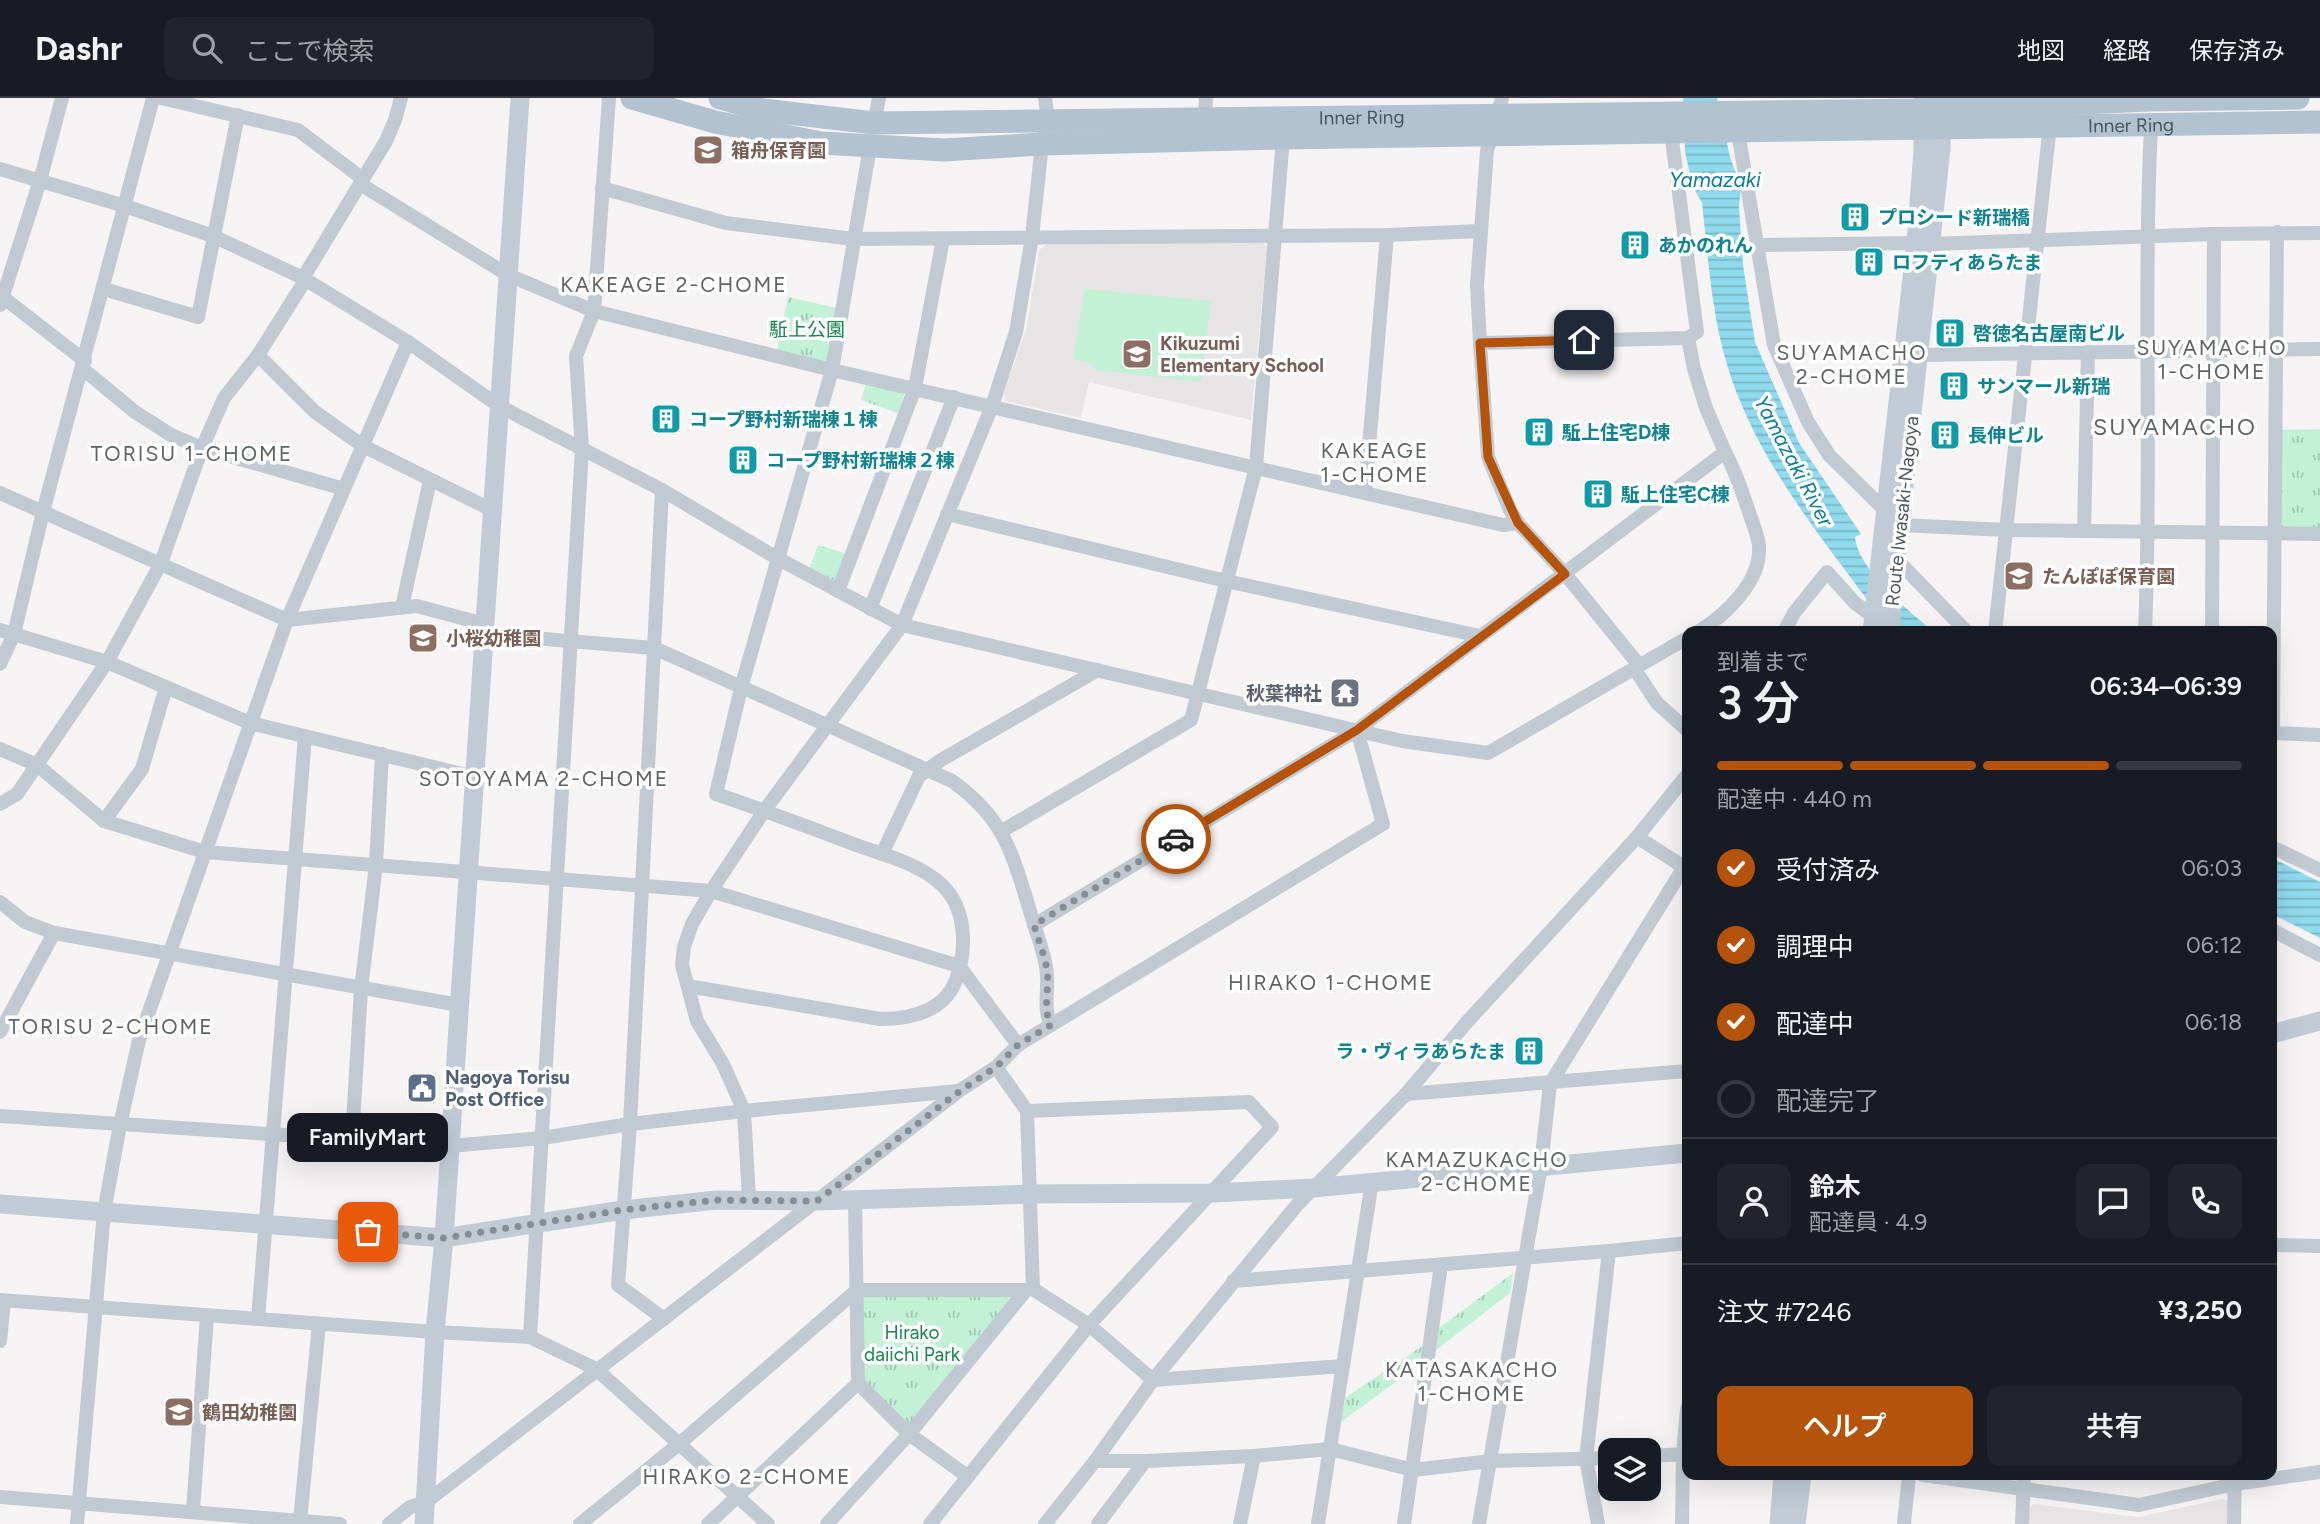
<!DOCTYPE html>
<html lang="ja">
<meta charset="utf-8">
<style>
:root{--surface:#171b24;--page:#20242c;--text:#f1f3f6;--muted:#9ea1a6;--line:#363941;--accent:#b45309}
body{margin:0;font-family:Figtree,"Noto Sans JP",sans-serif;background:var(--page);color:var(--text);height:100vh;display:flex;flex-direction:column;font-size:26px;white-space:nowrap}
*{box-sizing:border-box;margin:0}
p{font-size:23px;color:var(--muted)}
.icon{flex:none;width:38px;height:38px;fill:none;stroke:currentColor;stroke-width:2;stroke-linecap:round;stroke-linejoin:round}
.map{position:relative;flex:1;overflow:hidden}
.details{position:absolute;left:1682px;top:528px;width:595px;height:854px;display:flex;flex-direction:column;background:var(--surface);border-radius:14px;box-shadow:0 7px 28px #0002}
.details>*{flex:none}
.controls{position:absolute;left:1598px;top:1340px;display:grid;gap:14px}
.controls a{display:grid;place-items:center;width:63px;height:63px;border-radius:14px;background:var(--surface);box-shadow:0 7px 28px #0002;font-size:35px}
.pin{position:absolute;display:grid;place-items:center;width:60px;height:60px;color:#fff;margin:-30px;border-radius:14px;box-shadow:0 4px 10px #0006}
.courier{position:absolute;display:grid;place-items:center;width:70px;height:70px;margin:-35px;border:5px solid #b45309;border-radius:50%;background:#fff;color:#222;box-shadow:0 2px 9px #0007}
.bubble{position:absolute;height:49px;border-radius:14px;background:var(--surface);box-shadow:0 7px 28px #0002;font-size:23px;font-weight:600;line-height:49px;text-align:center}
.summary em{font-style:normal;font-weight:600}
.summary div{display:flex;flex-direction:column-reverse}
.summary{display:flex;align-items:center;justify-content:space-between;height:119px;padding:0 35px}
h1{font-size:46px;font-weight:600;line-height:52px}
.bar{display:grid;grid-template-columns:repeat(4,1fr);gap:10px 7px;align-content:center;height:84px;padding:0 35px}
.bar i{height:9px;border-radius:5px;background:var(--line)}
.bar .current{background:var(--accent)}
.bar p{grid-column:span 4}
.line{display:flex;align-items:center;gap:18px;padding:0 35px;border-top:2px solid var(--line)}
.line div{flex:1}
.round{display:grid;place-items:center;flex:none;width:74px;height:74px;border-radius:14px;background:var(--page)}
ol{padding:0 35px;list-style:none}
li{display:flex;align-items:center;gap:21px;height:77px}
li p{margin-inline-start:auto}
li .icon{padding:7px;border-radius:50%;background:var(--accent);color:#fff;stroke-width:4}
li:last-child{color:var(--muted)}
li i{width:38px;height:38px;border:4px solid var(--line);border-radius:50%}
.primary-button{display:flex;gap:14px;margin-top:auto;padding:14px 35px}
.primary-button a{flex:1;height:80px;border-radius:14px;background:var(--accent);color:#fff;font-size:28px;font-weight:600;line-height:80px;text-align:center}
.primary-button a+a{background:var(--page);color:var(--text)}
header{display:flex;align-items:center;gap:42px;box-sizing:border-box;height:98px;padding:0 35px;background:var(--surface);border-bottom:2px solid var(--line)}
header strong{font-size:33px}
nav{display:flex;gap:38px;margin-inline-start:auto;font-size:24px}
.search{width:490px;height:63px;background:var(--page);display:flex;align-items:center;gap:18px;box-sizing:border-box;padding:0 24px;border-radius:14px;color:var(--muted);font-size:26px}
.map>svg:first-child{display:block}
.education{fill:#e6e4e5}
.green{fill:#c3f1d5}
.park{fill:url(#park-tufts)}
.water{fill:url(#water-rules)}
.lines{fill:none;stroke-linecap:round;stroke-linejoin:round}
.street{stroke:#c1cad2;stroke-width:14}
.secondary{stroke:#c1cbd6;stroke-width:19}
.primary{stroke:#b3c2d1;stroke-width:23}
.secondary-bridge{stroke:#c1cbd6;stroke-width:19}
.done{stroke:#868d94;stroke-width:7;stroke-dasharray:0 12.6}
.route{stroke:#b45309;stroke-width:9}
.labels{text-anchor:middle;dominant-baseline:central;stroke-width:7;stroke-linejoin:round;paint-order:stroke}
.street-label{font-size:19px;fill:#4a5661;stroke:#fff}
.education-label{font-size:19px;font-weight:bold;fill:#785e54;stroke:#fff;text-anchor:start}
.culture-label{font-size:19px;font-weight:bold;fill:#0d838f;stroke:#fff;text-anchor:start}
.park-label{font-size:19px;fill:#17864f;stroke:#fff}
.worship-label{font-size:19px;font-weight:bold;fill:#5b616d;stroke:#fff;text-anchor:end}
.service-label{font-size:19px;font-weight:bold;fill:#4e5e75;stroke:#fff;text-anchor:start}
.water-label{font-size:21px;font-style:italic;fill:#0c7c9b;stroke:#fff}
.neighbourhood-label{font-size:21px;letter-spacing:2px;fill:#5f6368;stroke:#fff}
.quarter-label{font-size:23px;letter-spacing:2px;fill:#5f6368;stroke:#fff}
</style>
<header>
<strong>Dashr</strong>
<div class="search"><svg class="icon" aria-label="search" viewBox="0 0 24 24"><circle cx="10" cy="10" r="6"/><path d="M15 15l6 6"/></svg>ここで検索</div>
<nav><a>地図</a><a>経路</a><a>保存済み</a></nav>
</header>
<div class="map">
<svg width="2320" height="1426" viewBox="0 0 2320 1426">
<defs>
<pattern id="park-tufts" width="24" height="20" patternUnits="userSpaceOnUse" patternTransform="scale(1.75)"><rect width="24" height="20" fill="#c3f1d5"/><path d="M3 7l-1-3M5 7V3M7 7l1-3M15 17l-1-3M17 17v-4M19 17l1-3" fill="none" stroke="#a0c6b0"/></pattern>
<pattern id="water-rules" width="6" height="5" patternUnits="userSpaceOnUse" patternTransform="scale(1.75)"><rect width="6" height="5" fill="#90daee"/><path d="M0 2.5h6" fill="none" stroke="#78b4c4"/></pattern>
</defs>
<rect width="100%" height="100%" fill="#f5f3f3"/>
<g class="education">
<path d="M 1260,142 L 1267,149 L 1251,322 L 1089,284 L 1081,320 L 1005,303 L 1004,295 L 1027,228 L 1039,152 L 1046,147 Z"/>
<path d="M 2223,1401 L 2228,1403 L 2228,1426 L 2027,1426 L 2028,1413 L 2033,1406 L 2138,1419 Z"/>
</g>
<path class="green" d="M 1085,191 L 1211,203 L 1201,284 L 1096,272 L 1090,265 L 1073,261 Z"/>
<g class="park">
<path d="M 788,199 L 837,210 L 828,266 L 777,252 Z"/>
<path d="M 867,283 L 906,291 L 898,315 L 861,302 Z"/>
<path d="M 2320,331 L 2320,432 L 2276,432 L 2276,332 Z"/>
<path d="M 818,447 L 851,457 L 841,488 L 810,470 Z"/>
<path d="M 1513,1175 L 1510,1195 L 1431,1256 L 1435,1233 Z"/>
<path d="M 1023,1192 L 910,1331 L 860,1282 L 860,1193 Z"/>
<path d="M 1422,1248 L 1420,1266 L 1341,1324 L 1345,1300 Z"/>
</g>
<g class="water">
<path d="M 1683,0 L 1717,0 L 1730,59 L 1741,90 L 1739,108 L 1743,167 L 1755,244 L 1799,345 L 1861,436 L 1855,439 C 1858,472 1909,513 1934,534 L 1891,534 C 1830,449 1755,365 1726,263 C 1711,212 1708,157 1702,105 L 1693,89 L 1685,54 Z"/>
<path d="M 2272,760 L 2320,784 L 2320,840 L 2272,816 Z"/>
</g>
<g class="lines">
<g class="street">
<path d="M 161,0 L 298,32 L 363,81"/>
<path d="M 1502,0 L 1487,53 L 1477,187 L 1480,245 L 1688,240 L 1697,234 L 1671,34"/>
<path d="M 1205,19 L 1206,0"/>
<path d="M 874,25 L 879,0"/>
<path d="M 1738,34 L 1774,247 L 1808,324 L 1829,357 L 1900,427 L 2006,432 L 2320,436"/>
<path d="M 0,71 L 125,108 L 213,138 L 303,180 L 408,244 L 499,308 L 662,392 L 777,460 L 902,527 L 1402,643 L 1488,655 L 1687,540"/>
<path d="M 360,86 L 508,177 L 594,213 L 832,272 L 1503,427 L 1518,425"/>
<path d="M 602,90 L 726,125 L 853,141 L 1387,137 L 1480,133"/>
<path d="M 1931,146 L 2214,136 L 2320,135"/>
<path d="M 1756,147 L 1916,145"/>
<path d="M 303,180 L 386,43 L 395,22 L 401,0"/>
<path d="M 104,191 L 198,219 L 238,17"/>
<path d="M 0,197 L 85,263"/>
<path d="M 0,207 L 40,83 L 62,0"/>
<path d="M 1480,245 L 1488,359 L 1510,412 L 1518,425 L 1565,476 L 1639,567"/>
<path d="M 258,257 L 315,314 L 363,348 L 492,412"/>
<path d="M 1919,257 L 2320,251"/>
<path d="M 83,271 L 135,314 L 171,337 L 202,350 L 344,391"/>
<path d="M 662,392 L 630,1026 L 618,1187 L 664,1221"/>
<path d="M 0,395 L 287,522 L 417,508 L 477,524 L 484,536 L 654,550 L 952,683 C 1004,720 1012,754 1030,813 C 1035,831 1043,850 1046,869 C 1050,888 1042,910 1051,927"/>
<path d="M 1365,395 L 1387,137"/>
<path d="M 947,416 L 1226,483 L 1480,538"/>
<path d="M 2084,433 L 2088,254"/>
<path d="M 1896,461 L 1967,534"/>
<path d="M 838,493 L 915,290 L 943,141"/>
<path d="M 402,509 L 430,382"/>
<path d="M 870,511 L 954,299"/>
<path d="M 0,532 L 107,564 L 250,625 L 475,679"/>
<path d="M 1698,534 C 1725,517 1762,484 1759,447 C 1757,433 1750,419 1746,405 C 1740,388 1734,370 1725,354"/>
<path d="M 1784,534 L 1794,515 L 1827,474 L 1855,505 L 1874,519"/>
<path d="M 1995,534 L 2050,27"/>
<path d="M 2145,534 C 2152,365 2143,196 2151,27"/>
<path d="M 2212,534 L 2214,136"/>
<path d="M 0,566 L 14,536 L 43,414 L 153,0"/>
<path d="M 1634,570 L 1657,605 L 1687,632"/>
<path d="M 2272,635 L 2320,637"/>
<path d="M 2273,635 L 2277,134"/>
<path d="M 0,651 L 37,667 L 104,723 L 205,754 L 711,793 L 959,868 L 1018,947"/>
<path d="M 0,706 L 17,696 L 107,564 L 161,465 L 202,350 L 224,300 L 258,257 L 306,181"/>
<path d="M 104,723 L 142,671 L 166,589"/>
<path d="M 1002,733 L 1191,622 L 1256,369 L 1283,40"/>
<path d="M 2272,749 L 2320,772"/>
<path d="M 882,756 L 919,678 L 941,662 L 1098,572"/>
<path d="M 0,804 L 25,824 L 54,835 L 459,907"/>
<path d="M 1034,827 L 1357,632"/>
<path d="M 2272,832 L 2320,857"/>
<path d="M 688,888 L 880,921 C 910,921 944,914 956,882 C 967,852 967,811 942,787 C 920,766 885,757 856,747 C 809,729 763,712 716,696 L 741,590 L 832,272 L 870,49"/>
<path d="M 0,934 L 54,835"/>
<path d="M 996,969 L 1027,1013 L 1033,1191"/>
<path d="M 1406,996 L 1687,973"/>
<path d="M 0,1018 L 450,1048 L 542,1040 L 630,1026 L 744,1013 L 958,993"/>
<path d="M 352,1042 L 361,891 L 376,767 L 382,656"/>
<path d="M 749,1101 L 744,1013 L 723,966 L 697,923 L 682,867 L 684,849 L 692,826 L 711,793 L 764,713 L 902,527 L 992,308 L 1016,234 L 1032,139 L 1042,46 L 1048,22 L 1045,0"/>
<path d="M 855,1102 L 858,1285 L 909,1336 L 967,1378"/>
<path d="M 2272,1147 L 2320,1148"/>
<path d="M 1233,1183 L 1609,1153 L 1687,1145"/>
<path d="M 1033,1191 L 1089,1227 L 1153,1282 L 1343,1268"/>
<path d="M 0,1202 L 435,1234 L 530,1239 L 596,1271 L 768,1426"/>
<path d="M 258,1221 L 305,638"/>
<path d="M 530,1239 L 582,350 L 576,258 L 594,213 L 609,0"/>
<path d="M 0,1243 L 4,1203"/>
<path d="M 1648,1358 L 1687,1356"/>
<path d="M 1095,1363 L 1145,1363 L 1254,1358 L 1330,1351 L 1413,1372 L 1491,1363 L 1610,1360"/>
<path d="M 1923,1377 L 2139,1407 L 2235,1386 L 2320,1374"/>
<path d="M 0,1399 L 340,1426"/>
<path d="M 193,1413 L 207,1218"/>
<path d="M 300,1423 L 319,1226"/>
<path d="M 77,1426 L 104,1114 L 120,1027 L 139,942 L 287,522 L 408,244"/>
<path d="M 389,1426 L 410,1409 L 426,1404 L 959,993 L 996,969 L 1018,947 L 1383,726 L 1357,632 L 1725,354 L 1706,310 L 1694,271 L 1688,240"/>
<path d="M 580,1426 L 679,1346 L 857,1192 L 1026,1192"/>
<path d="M 708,1426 L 858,1285"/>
<path d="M 827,1426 L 909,1336 L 1026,1192 L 1032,1191"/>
<path d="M 930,1426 L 1089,1227 L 1272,1029 L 1249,1004 L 1027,1013"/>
<path d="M 1045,1426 L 1095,1363 L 1153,1282 L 1297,1107 L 1406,996 L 1467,924 L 1637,739 L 1687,677"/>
<path d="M 1098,1426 L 1145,1363"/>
<path d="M 1240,1426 L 1254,1358"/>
<path d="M 1318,1426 L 1372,1084"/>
<path d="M 1404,1426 L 1441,1167"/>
<path d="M 1479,1426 L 1541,1068 L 1550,986 L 1684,769 L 1637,739"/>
<path d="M 1598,1426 L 1586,1361 L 1609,1153"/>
<path d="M 1682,1426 L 1683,1356 L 1687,1311"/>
<path d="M 1904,1426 L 1909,1377"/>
<path d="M 2022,1426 L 2024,1377"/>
<path d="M 2234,1426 L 2235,1379"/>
</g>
<g class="secondary">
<path d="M 1896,461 L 1941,51 L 1941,15"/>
<path d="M 1872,534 L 1916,145 L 1923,53 L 1923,0"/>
<path d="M 2272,936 L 2320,923"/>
<path d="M 0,1106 L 444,1140 L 623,1112 L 717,1102 L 817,1103 L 1030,1096 L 1213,1095 L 1313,1090 L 1687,1055"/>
<path d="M 424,1426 L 435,1234 L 444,1140 L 520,0"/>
<path d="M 1779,1426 L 1783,1377"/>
<path d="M 1796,1426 L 1802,1377"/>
</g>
<g class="primary">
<path id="s1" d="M 632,0 L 715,24 L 821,45 L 944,52 L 1042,46 L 1283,40 L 2320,24"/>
<path id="s2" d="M 720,0 L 763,12 L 874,25 L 1923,12 L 2149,2 L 2298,0"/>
</g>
<path class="secondary-bridge" d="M 1890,534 L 1896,461"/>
</g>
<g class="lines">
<path class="done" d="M 368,1134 L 444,1140 L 623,1112 L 717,1102 L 817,1103 L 960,993 L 996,969 L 1018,947 L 1051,927 C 1042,911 1050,890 1047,871 C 1044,856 1038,841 1034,827 L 1176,741"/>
<path class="route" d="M 1176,741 L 1357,632 L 1565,476 L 1518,425 L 1488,359 L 1480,245 L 1584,242"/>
</g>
<defs>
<g id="school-square" transform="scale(1.575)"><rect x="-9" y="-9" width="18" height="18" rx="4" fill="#8d6e63" stroke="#fff"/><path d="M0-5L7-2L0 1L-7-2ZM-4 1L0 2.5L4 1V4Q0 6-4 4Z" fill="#fff"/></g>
<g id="building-square" transform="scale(1.575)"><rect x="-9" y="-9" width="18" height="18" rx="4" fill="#0f9aa8" stroke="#fff"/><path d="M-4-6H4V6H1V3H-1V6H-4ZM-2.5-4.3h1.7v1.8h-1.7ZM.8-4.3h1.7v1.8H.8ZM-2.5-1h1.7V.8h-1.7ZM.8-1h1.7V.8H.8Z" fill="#fff"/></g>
<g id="temple-square" transform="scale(1.575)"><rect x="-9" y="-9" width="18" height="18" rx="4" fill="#6b7280" stroke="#fff"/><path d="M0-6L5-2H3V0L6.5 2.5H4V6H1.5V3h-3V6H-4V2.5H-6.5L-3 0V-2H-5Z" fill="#fff"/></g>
<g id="civic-square" transform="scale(1.575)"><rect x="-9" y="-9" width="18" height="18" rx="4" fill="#5c6f8a" stroke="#fff"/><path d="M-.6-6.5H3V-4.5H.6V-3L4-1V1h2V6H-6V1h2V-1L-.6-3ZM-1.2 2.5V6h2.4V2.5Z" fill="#fff"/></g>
</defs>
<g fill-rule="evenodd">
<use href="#school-square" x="708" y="52"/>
<use href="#building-square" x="1855" y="119"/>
<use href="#building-square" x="1635" y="147"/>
<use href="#building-square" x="1869" y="164"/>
<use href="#building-square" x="1950" y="235"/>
<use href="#school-square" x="1137" y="256"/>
<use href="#building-square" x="1954" y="288"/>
<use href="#building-square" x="666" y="321"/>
<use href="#building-square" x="1539" y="334"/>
<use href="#building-square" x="1945" y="337"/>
<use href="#building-square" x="743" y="362"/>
<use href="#building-square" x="1598" y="396"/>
<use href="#school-square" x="2019" y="478"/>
<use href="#school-square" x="423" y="540"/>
<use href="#temple-square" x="1345" y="595"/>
<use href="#building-square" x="1529" y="953"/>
<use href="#civic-square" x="422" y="990"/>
<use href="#school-square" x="179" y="1314"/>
</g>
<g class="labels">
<g class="street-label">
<text stroke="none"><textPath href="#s2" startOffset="644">Inner Ring</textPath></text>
<text stroke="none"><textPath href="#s1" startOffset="1505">Inner Ring</textPath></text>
<text transform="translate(1902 413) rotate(-84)">Route Iwasaki-Nagoya</text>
</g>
<g class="education-label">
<text x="731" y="52">箱舟保育園</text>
<text x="1160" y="245">Kikuzumi<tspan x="1160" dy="22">Elementary School</tspan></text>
<text x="2042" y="478">たんぽぽ保育園</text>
<text x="446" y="540">小桜幼稚園</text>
<text x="202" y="1314">鶴田幼稚園</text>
</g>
<g class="culture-label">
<text x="1878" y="119">プロシード新瑞橋</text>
<text x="1658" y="147">あかのれん</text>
<text x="1892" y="164">ロフティあらたま</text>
<text x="1973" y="235">啓徳名古屋南ビル</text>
<text x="1977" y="288">サンマール新瑞</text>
<text x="689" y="321">コープ野村新瑞棟１棟</text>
<text x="1562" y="334">駈上住宅D棟</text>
<text x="1968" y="337">長伸ビル</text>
<text x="766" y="362">コープ野村新瑞棟２棟</text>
<text x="1621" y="396">駈上住宅C棟</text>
<text x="1506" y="953" text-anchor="end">ラ・ヴィラあらたま</text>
</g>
<g class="park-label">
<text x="807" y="231">駈上公園</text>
<text x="912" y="1234">Hirako<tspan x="912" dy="22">daiichi Park</tspan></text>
</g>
<g class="worship-label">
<text x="1322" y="595">秋葉神社</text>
</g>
<g class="service-label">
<text x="445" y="979">Nagoya Torisu<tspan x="445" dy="22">Post Office</tspan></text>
</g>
<g class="water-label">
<text x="1715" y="81">Yamazaki</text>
<text transform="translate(1794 363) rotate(62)">Yamazaki River</text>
</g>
<g class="neighbourhood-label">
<text x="674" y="186">KAKEAGE 2-CHOME</text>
<text x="2212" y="249">SUYAMACHO<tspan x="2212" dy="24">1-CHOME</tspan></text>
<text x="1852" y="254">SUYAMACHO<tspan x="1852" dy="24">2-CHOME</tspan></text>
<text x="1375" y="352">KAKEAGE<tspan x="1375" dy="24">1-CHOME</tspan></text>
<text x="192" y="355">TORISU 1-CHOME</text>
<text x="544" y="680">SOTOYAMA 2-CHOME</text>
<text x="1331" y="884">HIRAKO 1-CHOME</text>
<text x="111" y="928">TORISU 2-CHOME</text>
<text x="1477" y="1061">KAMAZUKACHO<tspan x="1477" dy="24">2-CHOME</tspan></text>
<text x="1472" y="1271">KATASAKACHO<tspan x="1472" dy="24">1-CHOME</tspan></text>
<text x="747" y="1378">HIRAKO 2-CHOME</text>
</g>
<g class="quarter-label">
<text x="2175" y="329">SUYAMACHO</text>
</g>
</g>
</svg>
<div class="controls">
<a><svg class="icon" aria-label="layers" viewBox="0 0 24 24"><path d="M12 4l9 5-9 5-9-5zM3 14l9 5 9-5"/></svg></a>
</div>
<div class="pin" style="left:368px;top:1134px;background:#ea580c"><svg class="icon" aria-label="bag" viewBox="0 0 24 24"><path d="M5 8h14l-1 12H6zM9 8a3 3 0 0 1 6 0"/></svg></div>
<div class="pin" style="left:1584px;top:242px;background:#1f2937"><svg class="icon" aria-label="home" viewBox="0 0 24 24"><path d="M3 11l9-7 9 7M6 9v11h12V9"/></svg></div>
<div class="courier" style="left:1176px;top:741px"><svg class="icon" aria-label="car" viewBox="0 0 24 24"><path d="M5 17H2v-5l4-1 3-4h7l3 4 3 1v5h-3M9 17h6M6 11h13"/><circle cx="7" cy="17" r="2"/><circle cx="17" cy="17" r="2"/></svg></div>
<div class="bubble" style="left:287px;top:1015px;width:161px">FamilyMart</div>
<section class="details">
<div class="summary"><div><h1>3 分</h1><p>到着まで</p></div><em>06:34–06:39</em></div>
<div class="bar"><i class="current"></i><i class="current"></i><i class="current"></i><i></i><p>配達中 · 440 m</p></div>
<ol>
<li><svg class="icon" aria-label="check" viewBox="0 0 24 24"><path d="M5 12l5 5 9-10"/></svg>受付済み<p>06:03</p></li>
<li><svg class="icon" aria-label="check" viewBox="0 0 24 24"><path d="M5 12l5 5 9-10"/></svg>調理中<p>06:12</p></li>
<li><svg class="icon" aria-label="check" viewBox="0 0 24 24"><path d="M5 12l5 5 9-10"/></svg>配達中<p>06:18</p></li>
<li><i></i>配達完了</li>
</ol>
<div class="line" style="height:126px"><a class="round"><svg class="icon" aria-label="person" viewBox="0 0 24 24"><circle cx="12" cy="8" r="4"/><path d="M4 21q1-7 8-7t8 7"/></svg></a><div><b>鈴木</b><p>配達員 · 4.9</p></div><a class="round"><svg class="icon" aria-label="chat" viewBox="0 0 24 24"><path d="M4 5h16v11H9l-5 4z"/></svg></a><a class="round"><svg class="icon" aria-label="phone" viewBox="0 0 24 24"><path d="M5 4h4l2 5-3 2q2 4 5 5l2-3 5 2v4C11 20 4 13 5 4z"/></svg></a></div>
<div class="line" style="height:91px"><div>注文 #7246</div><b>¥3,250</b></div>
<div class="primary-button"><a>ヘルプ</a><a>共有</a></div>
</section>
</div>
